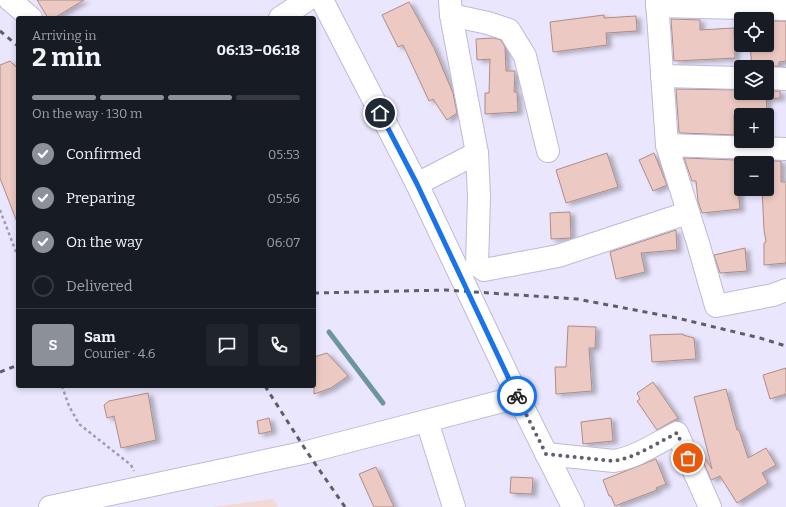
<!DOCTYPE html>
<meta charset="utf-8">
<style>
:root{--surface:#171b24;--page:#20242c;--text:#f1f3f6;--muted:#9ea1a6;--line:#363941;--accent:#8c9099}
body{margin:0;font-family:Bitter,serif;background:var(--page);color:var(--text);height:100vh;display:flex;flex-direction:column;font-size:15px;white-space:nowrap}
*{box-sizing:border-box;margin:0}
p{font-size:13px;color:var(--muted)}
.icon{flex:none;width:22px;height:22px;fill:none;stroke:currentColor;stroke-width:2;stroke-linecap:round;stroke-linejoin:round}
.map{position:relative;flex:1;overflow:hidden}
.details{position:absolute;left:16px;top:16px;width:300px;height:372px;display:flex;flex-direction:column;background:var(--surface);border-radius:4px;box-shadow:0 2px 6px #0003}
.details>*{flex:none}
.controls{position:absolute;left:734px;top:12px;display:grid;gap:8px}
.controls a{display:grid;place-items:center;width:40px;height:40px;border-radius:4px;background:var(--surface);box-shadow:0 2px 6px #0003;font-size:20px}
.pin{position:absolute;display:grid;place-items:center;width:34px;height:34px;color:#fff;margin:-17px;border:2px solid #fff;border-radius:50%;box-shadow:0 1px 4px #0007}
.courier{position:absolute;display:grid;place-items:center;width:40px;height:40px;margin:-20px;border:3px solid #1a73e8;border-radius:50%;background:#fff;color:#222;box-shadow:0 1px 5px #0007}
.headline em{font-style:normal;font-weight:700}
.headline div{display:flex;flex-direction:column-reverse}
.headline{display:flex;align-items:center;justify-content:space-between;height:68px;padding:0 16px}
h1{font-size:26px;font-weight:700;line-height:30px}
.bar{display:grid;grid-template-columns:repeat(4,1fr);gap:6px 4px;align-content:center;height:48px;padding:0 16px}
.bar i{height:5px;border-radius:3px;background:var(--line)}
.bar .on{background:var(--accent)}
.bar p{grid-column:span 4}
.line{display:flex;align-items:center;gap:10px;padding:0 16px;border-top:1px solid var(--line)}
.line div{flex:1}
.round{display:grid;place-items:center;flex:none;width:42px;height:42px;border-radius:4px;background:var(--page)}
ol{padding:0 16px;list-style:none}
li{display:flex;align-items:center;gap:12px;height:44px}
li p{margin-inline-start:auto}
li .icon{padding:4px;border-radius:50%;background:var(--accent);color:#fff;stroke-width:4}
li:last-child{color:var(--muted)}
li i{width:22px;height:22px;border:2px solid var(--line);border-radius:50%}
.map>svg:first-child{display:block}
.industrial{fill:#f3d9d4}
.lines{fill:none;stroke-linecap:round;stroke-linejoin:round}
.stream{stroke:#6d959f;stroke-width:5}
.building{fill:#ecc9c2;stroke:#ae8d87;filter:url(#shadow)}
.minor-casing{stroke:#bebad7;stroke-width:24}
.major-casing{stroke:#bebad7;stroke-width:24}
.path{stroke:#9f9caf;stroke-width:2.5;stroke-dasharray:3 3;stroke-linecap:butt}
.minor{stroke:#fff;stroke-width:22}
.major{stroke:#fff;stroke-width:22}
.rail{stroke:#5f5c6b;stroke-width:3;stroke-dasharray:5 5;stroke-linecap:butt}
.done{stroke:#625f6e;stroke-width:4;stroke-dasharray:0 7.2}
.route{stroke:#1a73e8;stroke-width:5}
</style>
<div class="map">
<svg width="786" height="507" viewBox="0 0 786 507">
<defs>
<filter id="shadow"><feDropShadow dx="4.5" dy="2.5" stdDeviation="2" flood-color="#0004"/></filter>
</defs>
<rect width="100%" height="100%" fill="#eae6fe"/>
<path class="industrial" d="M 273,499 L 278,507 L 213,507 Z"/>
<g class="lines">
<path class="stream" d="M 329,332 L 383,403"/>
</g>
<g class="building">
<path d="M 37,0 L 84,0 L 54,18 L 48,18 Z"/>
<path d="M 409,2 L 434,48 L 453,93 L 457,113 L 447,120 L 433,99 L 429,101 L 403,45 L 398,47 L 382,15 Z"/>
<path d="M 604,15 L 604,18 L 636,16 L 637,31 L 606,33 L 607,45 L 553,52 L 550,22 Z"/>
<path d="M 671,19 L 700,20 L 700,30 L 734,28 L 735,58 L 674,61 Z"/>
<path d="M 767,21 L 786,21 L 786,61 L 779,62 L 779,66 L 752,67 L 750,45 L 767,45 Z"/>
<path d="M 494,38 L 501,40 L 505,47 L 506,71 L 515,71 L 514,92 L 517,92 L 518,112 L 485,114 L 485,93 L 489,93 L 490,59 L 477,60 L 476,39 Z"/>
<path d="M 10,61 L 18,69 L 18,222 L 17,222 L 0,178 L 0,65 Z"/>
<path d="M 676,89 L 741,90 L 741,93 L 766,93 L 767,115 L 734,115 L 734,135 L 681,133 L 679,132 Z"/>
<path d="M 767,91 L 780,91 L 780,98 L 767,99 Z"/>
<path d="M 607,153 L 618,187 L 566,203 L 556,170 Z"/>
<path d="M 654,153 L 667,185 L 653,191 L 639,160 Z"/>
<path d="M 684,158 L 735,160 L 740,209 L 702,213 L 698,201 L 696,181 L 692,181 Z"/>
<path d="M 767,161 L 781,161 L 781,182 L 786,182 L 786,263 L 764,265 L 764,243 L 766,242 L 764,230 L 762,189 L 767,189 Z"/>
<path d="M 570,212 L 571,238 L 551,239 L 550,213 Z"/>
<path d="M 676,230 L 677,250 L 641,253 L 645,272 L 616,279 L 610,252 Z"/>
<path d="M 745,248 L 747,271 L 720,273 L 714,255 Z"/>
<path d="M 568,326 L 596,327 L 595,348 L 589,348 L 592,391 L 556,394 L 555,367 L 566,367 Z"/>
<path d="M 683,334 L 683,335 L 694,338 L 696,359 L 652,362 L 650,335 Z"/>
<path d="M 327,353 L 348,376 L 331,388 L 314,394 L 314,357 Z"/>
<path d="M 786,368 L 786,394 L 770,399 L 763,375 Z"/>
<path d="M 653,382 L 678,418 L 657,430 L 637,401 L 640,399 L 637,393 Z"/>
<path d="M 726,389 L 737,430 L 739,430 L 748,458 L 766,448 L 776,465 L 762,473 L 768,483 L 737,503 L 720,476 L 711,480 L 696,445 L 712,469 L 694,397 Z"/>
<path d="M 148,393 L 156,440 L 121,448 L 114,416 L 107,418 L 104,405 L 109,401 Z"/>
<path d="M 269,418 L 272,431 L 259,434 L 257,421 Z"/>
<path d="M 611,418 L 613,441 L 583,444 L 581,422 Z"/>
<path d="M 656,459 L 666,484 L 656,488 L 657,490 L 615,506 L 611,496 L 609,496 L 603,480 Z"/>
<path d="M 376,467 L 394,507 L 374,507 L 359,474 Z"/>
<path d="M 511,477 L 533,478 L 532,494 L 510,493 Z"/>
</g>
<g class="lines">
<g class="minor-casing">
<g id="minor">
<path d="M 10,0 L 31,18"/>
<path d="M 657,0 L 667,145 L 698,243 L 716,306 L 773,295 L 786,290"/>
<path d="M 657,6 L 786,9"/>
<path d="M 451,15 L 488,23 L 509,30 L 525,56 L 548,151"/>
<path d="M 280,18 L 307,0"/>
<path d="M 662,76 L 741,78"/>
<path d="M 767,78 L 786,79"/>
<path d="M 667,145 L 786,149"/>
<path d="M 477,153 L 479,197 L 477,265 L 484,270 L 558,256 L 687,213"/>
<path d="M 417,184 L 477,153 L 451,15 L 450,0"/>
<path d="M 427,421 L 454,507"/>
<path d="M 546,454 L 614,461 C 637,457 657,443 677,433 L 710,507"/>
<path d="M 50,507 L 307,452 L 518,397"/>
</g>
</g>
<g class="major-casing">
<path id="major" d="M 322,0 L 417,184 L 518,397 L 573,507"/>
</g>
<g class="path">
<path d="M 0,210 L 18,257"/>
<path d="M 62,386 L 69,406 L 79,424 L 131,465 L 134,471"/>
</g>
<use href="#minor" class="minor"/>
<use href="#major" class="major"/>
<g class="rail">
<path d="M 0,31 L 18,46"/>
<path d="M 314,293 L 446,290 L 577,299 L 677,318 L 760,338 L 786,346"/>
<path d="M 0,372 L 18,365"/>
<path d="M 265,386 L 307,452 L 345,507"/>
</g>
</g>
<g class="lines">
<path class="done" d="M 517,396 L 546,454 L 614,461 C 637,457 657,443 677,433 L 688,458"/>
<path class="route" d="M 380,113 L 417,184 L 517,396"/>
</g>
</svg>
<div class="controls">
<a><svg class="icon" aria-label="locate" viewBox="0 0 24 24"><circle cx="12" cy="12" r="6"/><path d="M12 2v4M12 18v4M2 12h4M18 12h4"/></svg></a>
<a><svg class="icon" aria-label="layers" viewBox="0 0 24 24"><path d="M12 4l9 5-9 5-9-5zM3 14l9 5 9-5"/></svg></a>
<a>+</a>
<a>−</a>
</div>
<div class="pin" style="left:688px;top:458px;background:#ea580c"><svg class="icon" aria-label="bag" viewBox="0 0 24 24"><path d="M5 8h14l-1 12H6zM9 8a3 3 0 0 1 6 0"/></svg></div>
<div class="pin" style="left:380px;top:113px;background:#1f2937"><svg class="icon" aria-label="home" viewBox="0 0 24 24"><path d="M3 11l9-7 9 7M6 9v11h12V9"/></svg></div>
<div class="courier" style="left:517px;top:396px"><svg class="icon" aria-label="bike" viewBox="0 0 24 24"><circle cx="6" cy="16" r="4"/><circle cx="18" cy="16" r="4"/><path d="M6 16l4-8h5l3 8M10 8l3 8H6M13 5h3"/></svg></div>
<section class="details">
<div class="headline"><div><h1>2 min</h1><p>Arriving in</p></div><em>06:13–06:18</em></div>
<div class="bar"><i class="on"></i><i class="on"></i><i class="on"></i><i></i><p>On the way · 130 m</p></div>
<ol>
<li><svg class="icon" aria-label="check" viewBox="0 0 24 24"><path d="M5 12l5 5 9-10"/></svg>Confirmed<p>05:53</p></li>
<li><svg class="icon" aria-label="check" viewBox="0 0 24 24"><path d="M5 12l5 5 9-10"/></svg>Preparing<p>05:56</p></li>
<li><svg class="icon" aria-label="check" viewBox="0 0 24 24"><path d="M5 12l5 5 9-10"/></svg>On the way<p>06:07</p></li>
<li><i></i>Delivered</li>
</ol>
<div class="line" style="height:72px"><b class="round" style="background:var(--accent);color:#fff">S</b><div><b>Sam</b><p>Courier · 4.6</p></div><a class="round"><svg class="icon" aria-label="chat" viewBox="0 0 24 24"><path d="M4 5h16v11H9l-5 4z"/></svg></a><a class="round"><svg class="icon" aria-label="phone" viewBox="0 0 24 24"><path d="M5 4h4l2 5-3 2q2 4 5 5l2-3 5 2v4C11 20 4 13 5 4z"/></svg></a></div>
</section>
</div>
